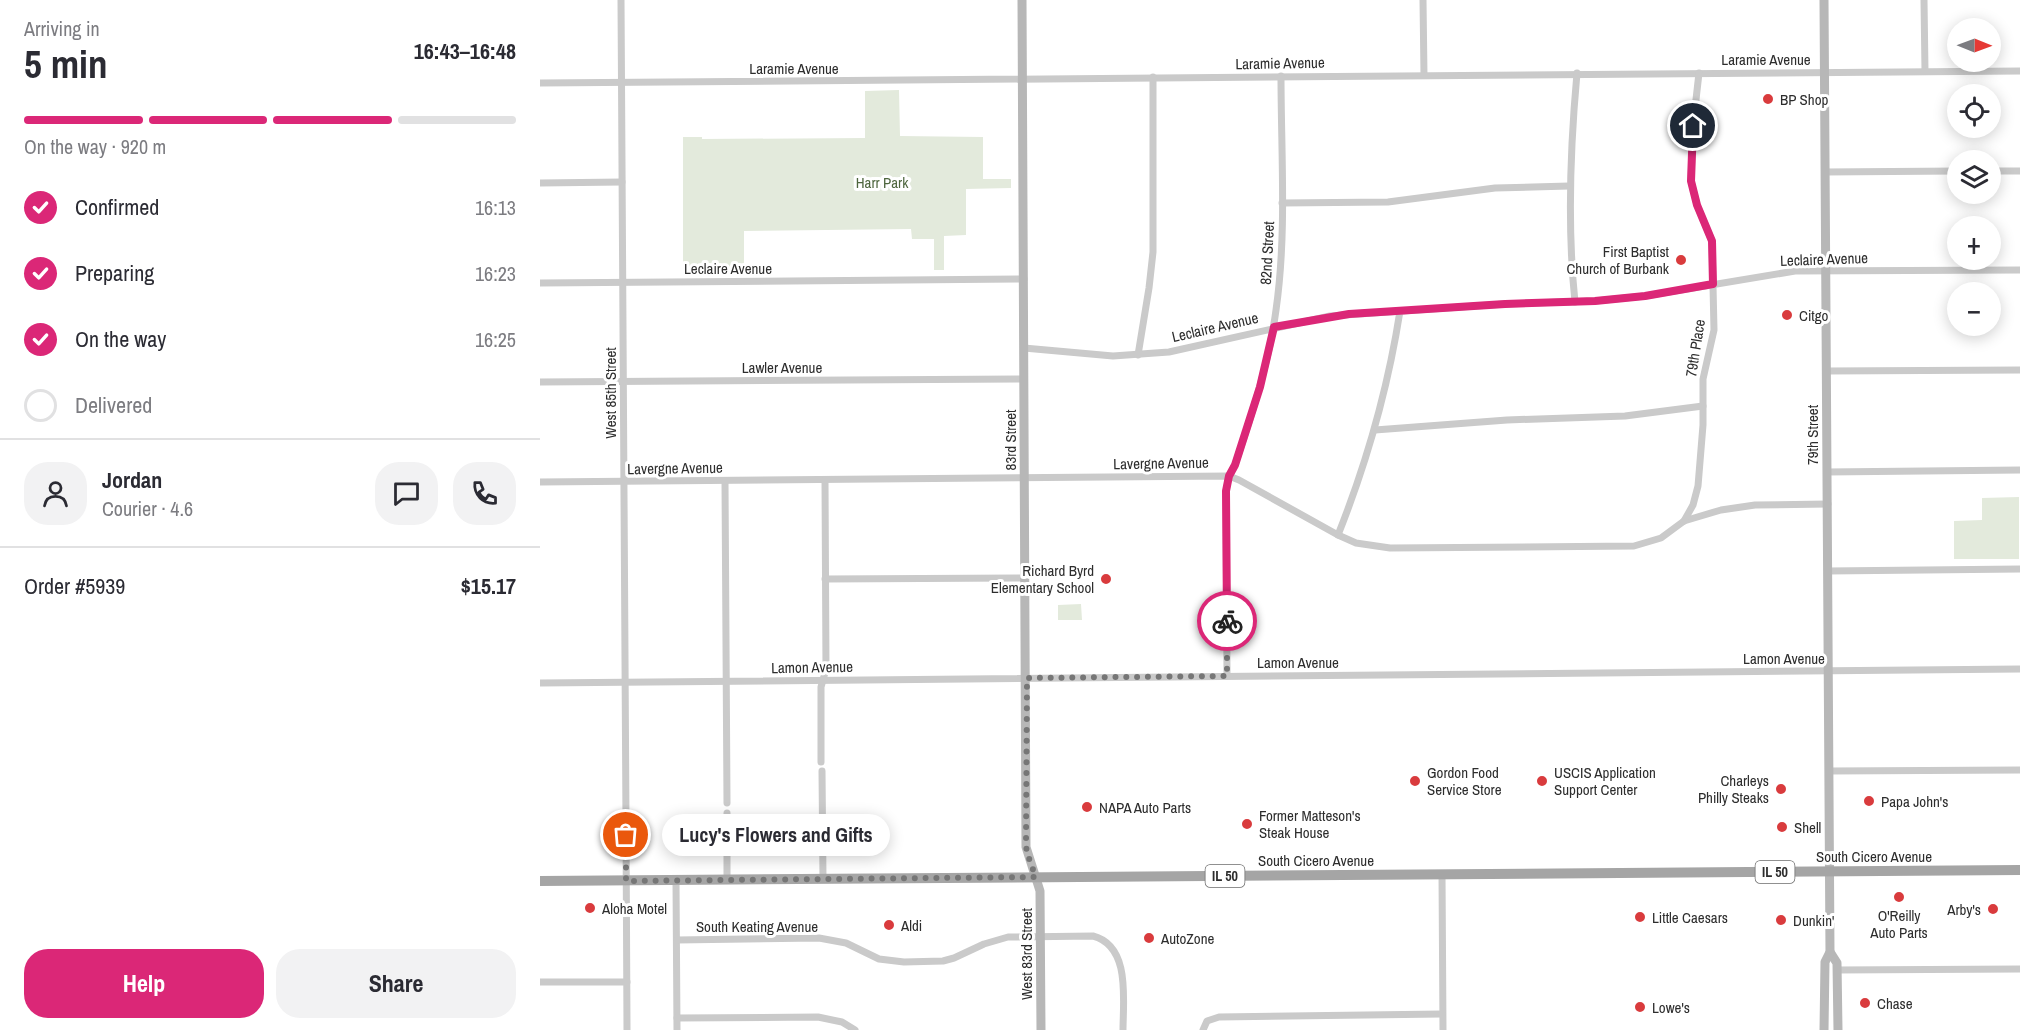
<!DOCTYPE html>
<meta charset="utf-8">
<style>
:root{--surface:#fff;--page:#f2f2f3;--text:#2b2b33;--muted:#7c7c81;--line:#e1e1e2;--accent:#db2777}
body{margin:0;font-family:"Archivo Narrow",sans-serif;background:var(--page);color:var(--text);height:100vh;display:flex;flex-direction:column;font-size:22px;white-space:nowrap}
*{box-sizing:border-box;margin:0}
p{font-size:20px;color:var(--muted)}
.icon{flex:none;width:33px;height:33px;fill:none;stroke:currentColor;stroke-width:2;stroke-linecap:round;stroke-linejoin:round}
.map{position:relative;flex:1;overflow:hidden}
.panel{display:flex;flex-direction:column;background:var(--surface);width:540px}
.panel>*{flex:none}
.needle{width:39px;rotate:91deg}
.tools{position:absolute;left:1407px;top:18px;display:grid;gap:12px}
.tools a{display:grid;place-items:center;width:54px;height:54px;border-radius:50%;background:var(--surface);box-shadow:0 3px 15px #0003;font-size:30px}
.pin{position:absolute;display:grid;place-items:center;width:51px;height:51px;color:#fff;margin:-26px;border:3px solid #fff;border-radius:50%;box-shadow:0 2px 6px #0007}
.courier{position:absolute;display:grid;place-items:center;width:60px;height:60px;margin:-30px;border:4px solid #db2777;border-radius:50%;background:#fff;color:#222;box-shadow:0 2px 8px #0007}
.bubble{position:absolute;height:42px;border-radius:21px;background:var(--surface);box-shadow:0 3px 15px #0003;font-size:20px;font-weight:700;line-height:42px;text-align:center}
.head em{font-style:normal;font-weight:700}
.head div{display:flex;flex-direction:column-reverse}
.head{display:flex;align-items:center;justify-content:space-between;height:102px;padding:0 24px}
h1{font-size:39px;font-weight:700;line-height:45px}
.bar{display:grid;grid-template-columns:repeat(4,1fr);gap:9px 6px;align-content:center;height:72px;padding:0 24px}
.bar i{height:8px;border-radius:4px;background:var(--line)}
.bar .active{background:var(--accent)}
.bar p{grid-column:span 4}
.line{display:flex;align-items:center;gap:15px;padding:0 24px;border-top:2px solid var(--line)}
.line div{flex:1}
.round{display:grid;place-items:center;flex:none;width:63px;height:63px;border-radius:24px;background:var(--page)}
ol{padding:0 24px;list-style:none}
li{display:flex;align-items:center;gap:18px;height:66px}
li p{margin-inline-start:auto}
li .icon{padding:6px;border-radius:50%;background:var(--accent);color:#fff;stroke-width:4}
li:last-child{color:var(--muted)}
li i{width:33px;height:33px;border:3px solid var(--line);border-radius:50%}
.button{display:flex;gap:12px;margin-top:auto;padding:12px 24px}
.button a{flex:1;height:69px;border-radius:24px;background:var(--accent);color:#fff;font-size:24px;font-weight:700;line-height:69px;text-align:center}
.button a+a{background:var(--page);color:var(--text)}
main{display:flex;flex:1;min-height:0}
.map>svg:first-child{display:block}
.green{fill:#e3eadc}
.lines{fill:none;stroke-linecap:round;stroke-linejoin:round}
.street{stroke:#cacaca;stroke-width:7}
.secondary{stroke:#b7b7b7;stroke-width:9}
.primary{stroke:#a5a5a5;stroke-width:10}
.done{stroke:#767676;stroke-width:6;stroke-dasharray:0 10.8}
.route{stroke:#db2777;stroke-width:8}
.poi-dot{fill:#d93b3d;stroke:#fff;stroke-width:2}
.labels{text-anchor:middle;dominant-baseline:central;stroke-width:6;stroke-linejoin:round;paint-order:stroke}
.shield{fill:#fff;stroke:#6c6c6c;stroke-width:1.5}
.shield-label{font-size:14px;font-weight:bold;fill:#2d2d2d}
.street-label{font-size:15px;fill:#2d2d2d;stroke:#fff}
.poi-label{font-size:15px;fill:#2d2d2d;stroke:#fff;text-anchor:start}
.park-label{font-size:15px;fill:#4e663e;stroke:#fff}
</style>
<main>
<section class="panel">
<div class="head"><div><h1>5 min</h1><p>Arriving in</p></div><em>16:43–16:48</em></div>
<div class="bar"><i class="active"></i><i class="active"></i><i class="active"></i><i></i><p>On the way · 920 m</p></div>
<ol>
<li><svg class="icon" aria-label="check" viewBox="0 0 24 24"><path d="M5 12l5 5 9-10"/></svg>Confirmed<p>16:13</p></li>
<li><svg class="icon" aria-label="check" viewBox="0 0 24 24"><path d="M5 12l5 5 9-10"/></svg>Preparing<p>16:23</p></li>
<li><svg class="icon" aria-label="check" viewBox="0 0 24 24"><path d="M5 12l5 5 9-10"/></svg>On the way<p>16:25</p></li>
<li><i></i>Delivered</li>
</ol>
<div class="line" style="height:108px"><a class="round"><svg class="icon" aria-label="person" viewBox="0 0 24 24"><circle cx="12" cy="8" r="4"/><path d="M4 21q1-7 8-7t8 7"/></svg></a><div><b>Jordan</b><p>Courier · 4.6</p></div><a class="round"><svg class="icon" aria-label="chat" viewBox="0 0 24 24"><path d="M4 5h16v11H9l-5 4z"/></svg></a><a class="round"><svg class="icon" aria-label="phone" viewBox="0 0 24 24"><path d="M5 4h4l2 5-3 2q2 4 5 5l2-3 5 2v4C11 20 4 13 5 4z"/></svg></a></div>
<div class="line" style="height:78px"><div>Order #5939</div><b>$15.17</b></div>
<div class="button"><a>Help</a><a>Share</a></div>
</section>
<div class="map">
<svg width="1480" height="1030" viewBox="0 0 1480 1030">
<rect width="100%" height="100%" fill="#fff"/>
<g class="green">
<path d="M 359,90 L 360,136 L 443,137 L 443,179 L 471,179 L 471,188 L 426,189 L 426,235 L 404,236 L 404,270 L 394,270 L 394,239 L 372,239 L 371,229 L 204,231 L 204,272 L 143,273 L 143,137 L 162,137 L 162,139 L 325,138 L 325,91 Z"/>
<path d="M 1479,497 L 1479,559 L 1414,559 L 1414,521 L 1442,520 L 1442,498 Z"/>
<path d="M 541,604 L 542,620 L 518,620 L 518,605 Z"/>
</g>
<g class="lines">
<g class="street">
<path d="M 81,0 L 86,822"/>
<path d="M 883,0 L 884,75"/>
<path d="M 1384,0 L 1385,71"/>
<path d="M 0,83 L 1480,71"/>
<path d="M 1450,171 L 1480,171"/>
<path d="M 1285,172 L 1418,171"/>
<path d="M 0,183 L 82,182"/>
<path d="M 742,203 L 848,202 L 955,188 L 1029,186"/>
<path d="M 0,283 L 484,279"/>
<path d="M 1035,302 C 1027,226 1030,150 1037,73"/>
<path d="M 484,348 L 573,356 L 629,352 L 790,316 L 965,304 L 1055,301 L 1105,296 L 1255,271 L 1480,270"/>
<path d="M 598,355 L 609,288 L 613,252 L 613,77"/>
<path d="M 1287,371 L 1480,370"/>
<path d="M 0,382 L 484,379"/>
<path d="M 835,430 L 967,420 L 1085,416 L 1163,406"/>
<path d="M 1287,472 L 1480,470"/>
<path d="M 185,481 L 187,803"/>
<path d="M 0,482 L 689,476 L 699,480 L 798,535 L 816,543 L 850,548 L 1094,546 L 1121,538 L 1144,521 L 1181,510 L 1215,505 L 1288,504"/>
<path d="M 1144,521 L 1153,505 L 1158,486 L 1163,425 L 1163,379 L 1174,330 L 1172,241 L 1157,205 L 1151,181 L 1153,126 L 1159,73"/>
<path d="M 798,535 C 827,462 848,388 860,311"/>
<path d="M 1288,571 L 1480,569"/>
<path d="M 285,579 L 485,578"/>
<path d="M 687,676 L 686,491 L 689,476 L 695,465 C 712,414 729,363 736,310 C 747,233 741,154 741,76"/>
<path d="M 0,683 L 1480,669"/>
<path d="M 281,762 L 281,687 L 286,669 L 285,480"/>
<path d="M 282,771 L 283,879"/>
<path d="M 1290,771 L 1480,770"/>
<path d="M 187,813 L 187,880"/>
<path d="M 86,826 L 87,1030"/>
<path d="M 902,874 L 903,1030"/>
<path d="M 136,881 L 137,1030"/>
<path d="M 137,940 L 279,938 L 306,943 L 339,959 L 364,962 L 403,961 L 414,958 L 444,944 L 468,937 L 553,936 C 591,946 583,1000 583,1030"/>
<path d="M 1297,970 L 1480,969"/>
<path d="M 0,982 L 87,982"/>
<path d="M 137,1018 L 278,1017 L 302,1022 L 315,1030"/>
<path d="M 663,1030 L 667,1021 L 679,1017 L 902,1014"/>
</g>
<g class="secondary">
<path d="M 482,0 L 486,847 L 500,891 L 501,1030"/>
<path d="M 1290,952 L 1297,963 L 1298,1030"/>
<path d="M 1284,1030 L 1285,962 L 1290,952 L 1284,0"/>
</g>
<path class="primary" d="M 0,881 L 1480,870"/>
</g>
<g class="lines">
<path class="done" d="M 86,835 L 86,881 L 496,877 L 490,862 L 486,847 L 487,678 L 687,676 L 687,621"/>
<path class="route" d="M 687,621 L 686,491 L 689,476 L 695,465 L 720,387 L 734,327 L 809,314 L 965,304 L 1055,301 L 1105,296 L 1173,284 L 1172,241 L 1157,205 L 1151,181 L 1153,126"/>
</g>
<g class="poi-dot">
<circle cx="1228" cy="99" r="6"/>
<circle cx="1141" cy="260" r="6"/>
<circle cx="1247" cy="315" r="6"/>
<circle cx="566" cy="579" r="6"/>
<circle cx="875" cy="781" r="6"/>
<circle cx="1002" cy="781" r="6"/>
<circle cx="1241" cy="789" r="6"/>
<circle cx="1329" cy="801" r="6"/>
<circle cx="547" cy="807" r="6"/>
<circle cx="707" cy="824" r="6"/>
<circle cx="1242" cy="827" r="6"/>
<circle cx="1359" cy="897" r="6"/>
<circle cx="50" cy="908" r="6"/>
<circle cx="1453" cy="909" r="6"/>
<circle cx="1100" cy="917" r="6"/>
<circle cx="1241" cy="920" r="6"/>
<circle cx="349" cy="925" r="6"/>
<circle cx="609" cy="938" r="6"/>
<circle cx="1325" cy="1003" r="6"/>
<circle cx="1100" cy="1007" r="6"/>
</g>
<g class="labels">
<g class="shield">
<rect x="1215.5" y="861" width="39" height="22" rx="4.5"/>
<rect x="665.5" y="865" width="39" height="22" rx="4.5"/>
</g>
<g class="shield-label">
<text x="1235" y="872">IL 50</text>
<text x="685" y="876">IL 50</text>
</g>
<g class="street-label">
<text x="1226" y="59">Laramie Avenue</text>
<text transform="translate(740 63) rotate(-1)">Laramie Avenue</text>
<text x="254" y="68">Laramie Avenue</text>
<text transform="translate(727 253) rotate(-87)">82nd Street</text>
<text transform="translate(1284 259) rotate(-2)">Leclaire Avenue</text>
<text x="188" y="268">Leclaire Avenue</text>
<text transform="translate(675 327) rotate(-13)">Leclaire Avenue</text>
<text transform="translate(1155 348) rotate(-81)">79th Place</text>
<text x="242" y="367">Lawler Avenue</text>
<text transform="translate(70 393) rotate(-90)">West 85th Street</text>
<text transform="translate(1272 435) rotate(-90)">79th Street</text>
<text transform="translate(470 440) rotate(-90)">83rd Street</text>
<text transform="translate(621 463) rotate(-1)">Lavergne Avenue</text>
<text transform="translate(135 468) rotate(-1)">Lavergne Avenue</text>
<text x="1244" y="658">Lamon Avenue</text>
<text x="758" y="662">Lamon Avenue</text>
<text transform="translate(272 667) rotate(-1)">Lamon Avenue</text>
<text x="1334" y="856">South Cicero Avenue</text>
<text x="776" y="860">South Cicero Avenue</text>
<text x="217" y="926">South Keating Avenue</text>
<text transform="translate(486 954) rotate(-90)">West 83rd Street</text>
</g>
<g class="poi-label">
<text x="1240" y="99">BP Shop</text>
<text x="1129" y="251" text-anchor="end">First Baptist<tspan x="1129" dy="17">Church of Burbank</tspan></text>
<text x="1259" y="315">Citgo</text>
<text x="554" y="570" text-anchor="end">Richard Byrd<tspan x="554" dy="17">Elementary School</tspan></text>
<text x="887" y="772">Gordon Food<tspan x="887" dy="17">Service Store</tspan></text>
<text x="1014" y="772">USCIS Application<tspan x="1014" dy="17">Support Center</tspan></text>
<text x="1229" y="780" text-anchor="end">Charleys<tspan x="1229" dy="17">Philly Steaks</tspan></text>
<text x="1341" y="801">Papa John's</text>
<text x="559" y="807">NAPA Auto Parts</text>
<text x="719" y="815">Former Matteson's<tspan x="719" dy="17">Steak House</tspan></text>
<text x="1254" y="827">Shell</text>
<text x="62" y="908">Aloha Motel</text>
<text x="1441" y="909" text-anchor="end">Arby's</text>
<text x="1359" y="915" text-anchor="middle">O'Reilly<tspan x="1359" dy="17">Auto Parts</tspan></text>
<text x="1112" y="917">Little Caesars</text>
<text x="1253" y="920">Dunkin'</text>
<text x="361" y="925">Aldi</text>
<text x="621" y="938">AutoZone</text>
<text x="1337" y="1003">Chase</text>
<text x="1112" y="1007">Lowe's</text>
</g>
<g class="park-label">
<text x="342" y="182">Harr Park</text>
</g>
</g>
</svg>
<div class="tools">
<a><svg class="needle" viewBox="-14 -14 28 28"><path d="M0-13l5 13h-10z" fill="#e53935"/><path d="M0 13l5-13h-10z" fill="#7c7c81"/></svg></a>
<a><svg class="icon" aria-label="locate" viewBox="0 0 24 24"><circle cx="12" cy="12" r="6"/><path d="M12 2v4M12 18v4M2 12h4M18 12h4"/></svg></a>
<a><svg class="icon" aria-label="layers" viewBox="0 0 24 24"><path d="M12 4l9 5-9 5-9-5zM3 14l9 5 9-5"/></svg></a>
<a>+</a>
<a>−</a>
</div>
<div class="pin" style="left:86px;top:835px;background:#ea580c"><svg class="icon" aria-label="bag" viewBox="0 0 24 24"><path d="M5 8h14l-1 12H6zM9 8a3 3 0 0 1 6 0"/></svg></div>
<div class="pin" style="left:1153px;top:126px;background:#1f2937"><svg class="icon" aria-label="home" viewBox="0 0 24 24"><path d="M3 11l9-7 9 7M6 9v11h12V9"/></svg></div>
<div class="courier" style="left:687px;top:621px"><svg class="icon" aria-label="bike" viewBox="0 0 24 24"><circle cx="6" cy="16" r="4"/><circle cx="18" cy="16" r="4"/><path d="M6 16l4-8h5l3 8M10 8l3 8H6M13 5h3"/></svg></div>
<div class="bubble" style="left:122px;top:814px;width:228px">Lucy's Flowers and Gifts</div>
</div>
</main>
